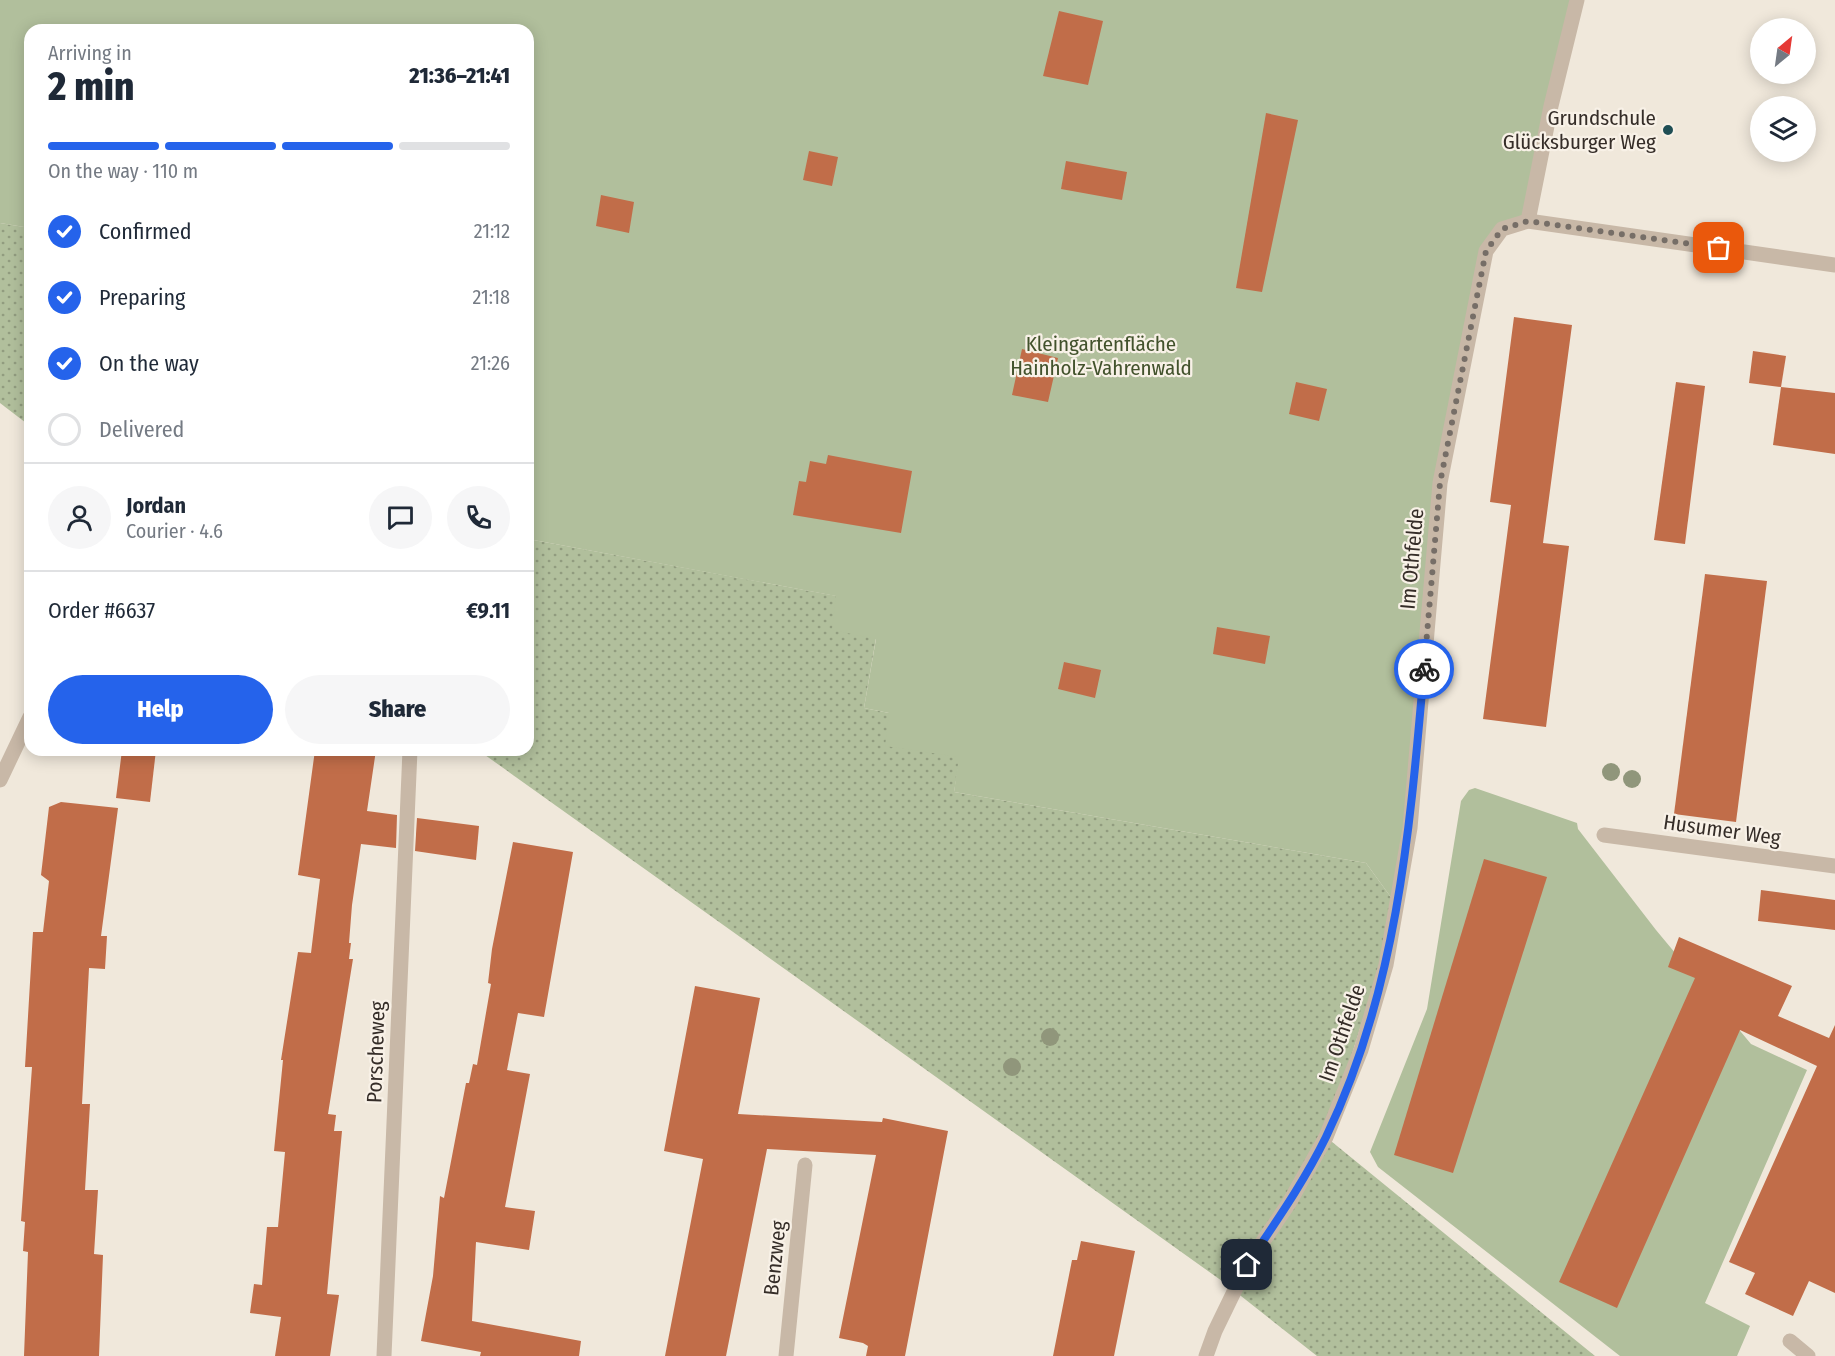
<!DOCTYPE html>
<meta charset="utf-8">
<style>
:root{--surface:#fff;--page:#f6f6f7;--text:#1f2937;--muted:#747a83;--line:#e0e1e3;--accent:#2563eb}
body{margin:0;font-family:"Fira Sans Condensed",sans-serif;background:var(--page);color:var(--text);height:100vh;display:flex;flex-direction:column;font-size:22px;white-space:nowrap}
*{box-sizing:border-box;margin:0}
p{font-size:20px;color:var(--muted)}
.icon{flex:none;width:33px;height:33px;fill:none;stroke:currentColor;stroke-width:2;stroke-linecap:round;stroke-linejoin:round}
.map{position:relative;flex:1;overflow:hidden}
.panel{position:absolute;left:24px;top:24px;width:510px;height:732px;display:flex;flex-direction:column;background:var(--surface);border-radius:18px;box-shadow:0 3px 15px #0003}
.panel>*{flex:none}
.needle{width:39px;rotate:29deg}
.buttons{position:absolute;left:1750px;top:18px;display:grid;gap:12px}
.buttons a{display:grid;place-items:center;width:66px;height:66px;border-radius:50%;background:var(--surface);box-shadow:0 3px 15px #0003;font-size:30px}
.pin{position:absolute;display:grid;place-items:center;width:51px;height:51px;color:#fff;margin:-26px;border-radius:12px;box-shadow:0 3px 9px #0006}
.courier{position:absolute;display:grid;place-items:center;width:60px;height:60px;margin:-30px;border:4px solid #2563eb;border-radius:50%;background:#fff;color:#222;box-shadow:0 2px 8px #0007}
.head em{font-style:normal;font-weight:800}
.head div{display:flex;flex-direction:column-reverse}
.head{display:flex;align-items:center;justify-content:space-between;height:102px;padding:0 24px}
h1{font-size:39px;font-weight:800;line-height:45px}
.bar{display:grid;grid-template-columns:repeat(4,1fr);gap:9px 6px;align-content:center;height:72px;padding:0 24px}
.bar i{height:8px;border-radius:4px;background:var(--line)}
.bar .current{background:var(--accent)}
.bar p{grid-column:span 4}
.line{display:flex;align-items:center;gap:15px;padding:0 24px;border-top:2px solid var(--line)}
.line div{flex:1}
.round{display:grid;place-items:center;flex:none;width:63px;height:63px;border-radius:32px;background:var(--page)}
ol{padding:0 24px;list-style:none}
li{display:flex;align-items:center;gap:18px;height:66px}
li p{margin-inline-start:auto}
li .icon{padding:6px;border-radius:50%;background:var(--accent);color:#fff;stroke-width:4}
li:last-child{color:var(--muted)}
li i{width:33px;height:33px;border:3px solid var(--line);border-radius:50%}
.cta{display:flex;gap:12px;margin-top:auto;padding:12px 24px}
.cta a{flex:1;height:69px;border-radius:36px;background:var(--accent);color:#fff;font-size:24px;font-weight:800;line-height:69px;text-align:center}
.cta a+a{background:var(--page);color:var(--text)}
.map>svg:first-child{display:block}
.grass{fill:url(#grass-dots)}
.garden{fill:#b1bf9c}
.building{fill:#c16d49}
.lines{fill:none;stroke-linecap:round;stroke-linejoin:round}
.minor{stroke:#c8b8a7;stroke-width:15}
.tree{fill:#90967b}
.done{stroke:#766e67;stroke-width:6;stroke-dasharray:0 10.8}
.route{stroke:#2563eb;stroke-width:8}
.poi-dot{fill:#1f4e54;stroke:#f8f1e7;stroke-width:2}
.labels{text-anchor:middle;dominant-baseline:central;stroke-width:4.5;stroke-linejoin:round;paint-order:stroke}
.poi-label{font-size:21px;fill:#352d28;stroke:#f8f1e7;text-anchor:end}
.park-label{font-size:21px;fill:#42522c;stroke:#f8f1e7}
.street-label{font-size:21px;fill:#352d28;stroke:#f8f1e7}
</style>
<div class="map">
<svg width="1835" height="1356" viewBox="0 0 1835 1356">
<defs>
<pattern id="grass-dots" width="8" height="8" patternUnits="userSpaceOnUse" patternTransform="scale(1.5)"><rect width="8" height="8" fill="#b1bf9c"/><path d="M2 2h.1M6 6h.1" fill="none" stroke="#919c7f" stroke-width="1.8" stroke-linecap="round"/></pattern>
</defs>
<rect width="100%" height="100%" fill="#f0e8db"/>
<g class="grass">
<path d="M 0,223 L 30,228 L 30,426 L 0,403 Z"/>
<path d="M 528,539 L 837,596 L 876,638 L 864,708 L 889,713 L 960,757 L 954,792 L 1366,863 L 1398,907 L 1326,1137 L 1595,1356 L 1317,1356 L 1222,1281 L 478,750 L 528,750 Z"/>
</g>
<g class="garden">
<path d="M 0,0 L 1577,0 L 1528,221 L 1502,229 L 1486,251 L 1440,483 L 1398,907 L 1366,863 L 954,792 L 959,757 L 885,746 L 889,713 L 864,708 L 876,639 L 832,630 L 836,596 L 528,539 L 528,30 L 30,30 L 30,228 L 0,223 Z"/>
<path d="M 1475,788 L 1577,823 L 1578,829 L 1656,930 L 1751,1044 L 1807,1070 L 1705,1303 L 1750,1326 L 1737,1356 L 1620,1356 L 1378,1167 L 1370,1152 L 1427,1009 L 1461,801 L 1469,790 Z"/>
</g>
<g class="building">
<path d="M 1059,11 L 1103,21 L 1088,85 L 1043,76 Z"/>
<path d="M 1266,113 L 1298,120 L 1262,292 L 1236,288 Z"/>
<path d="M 809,151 L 838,157 L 832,186 L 803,180 Z"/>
<path d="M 1066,161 L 1127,172 L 1122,200 L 1061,189 Z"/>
<path d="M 601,195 L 634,202 L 629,233 L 596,226 Z"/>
<path d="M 1514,317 L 1572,325 L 1543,543 L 1569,546 L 1546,727 L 1483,719 L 1511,505 L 1490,502 Z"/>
<path d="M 1022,349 L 1058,358 L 1048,402 L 1012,395 Z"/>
<path d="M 1753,351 L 1786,356 L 1781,387 L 1749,383 Z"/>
<path d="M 1296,382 L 1327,389 L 1319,421 L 1289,414 Z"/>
<path d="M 1676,382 L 1705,386 L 1685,544 L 1654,540 Z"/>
<path d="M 1781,387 L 1835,393 L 1835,454 L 1773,445 Z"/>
<path d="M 828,455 L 912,471 L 901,533 L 793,515 L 799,481 L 806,482 L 810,461 L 826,464 Z"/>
<path d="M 1705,574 L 1767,581 L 1736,822 L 1674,814 Z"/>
<path d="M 1217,627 L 1270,636 L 1265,664 L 1213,654 Z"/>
<path d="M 1064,662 L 1101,670 L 1095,698 L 1058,689 Z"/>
<path d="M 122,750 L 156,750 L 150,802 L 116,798 Z"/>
<path d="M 315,750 L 376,750 L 367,811 L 397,815 L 396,848 L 361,844 L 352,905 L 349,943 L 351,943 L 349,959 L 353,959 L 328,1114 L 336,1115 L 334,1131 L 342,1131 L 327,1294 L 339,1295 L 330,1356 L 275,1356 L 281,1317 L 250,1313 L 254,1284 L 262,1285 L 267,1227 L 278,1227 L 285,1152 L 274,1151 L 283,1060 L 281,1060 L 298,952 L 311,953 L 320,879 L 298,875 Z"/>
<path d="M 61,802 L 118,808 L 101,936 L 107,936 L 105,969 L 89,968 L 82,1104 L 90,1104 L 85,1190 L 98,1190 L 94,1254 L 103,1255 L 99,1356 L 24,1356 L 28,1252 L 23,1251 L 25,1222 L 21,1221 L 32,1067 L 25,1067 L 33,932 L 43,932 L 49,881 L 41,875 L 49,807 Z"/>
<path d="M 417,818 L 479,826 L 476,860 L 415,851 Z"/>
<path d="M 513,842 L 573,852 L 544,1017 L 518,1013 L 507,1070 L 530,1074 L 505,1207 L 535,1211 L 529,1250 L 476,1242 L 472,1321 L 581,1341 L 579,1356 L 480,1356 L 481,1352 L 421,1341 L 433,1276 L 440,1196 L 444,1198 L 466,1083 L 469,1083 L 473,1064 L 477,1065 L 491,984 L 488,983 L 492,949 Z"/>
<path d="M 1484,859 L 1547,877 L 1453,1173 L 1394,1155 Z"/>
<path d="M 1761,890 L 1835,900 L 1835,930 L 1758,921 Z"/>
<path d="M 1679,937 L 1792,986 L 1778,1016 L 1829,1038 L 1835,1025 L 1835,1293 L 1809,1281 L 1793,1316 L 1745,1294 L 1755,1273 L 1729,1262 L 1817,1066 L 1740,1030 L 1617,1308 L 1559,1282 L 1695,978 L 1668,967 Z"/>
<path d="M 695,986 L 760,998 L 738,1114 L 882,1122 L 883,1118 L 948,1131 L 905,1356 L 866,1356 L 868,1346 L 863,1343 L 839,1338 L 876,1155 L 767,1149 L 726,1356 L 665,1356 L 703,1159 L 664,1151 Z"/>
<path d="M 1081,1241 L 1135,1251 L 1114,1356 L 1053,1356 L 1072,1260 L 1077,1260 Z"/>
</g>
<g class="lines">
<g class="minor">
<path d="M 1528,221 L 1551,106 L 1577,0"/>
<path d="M 0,780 L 30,717"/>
<path d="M 1604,835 L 1835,866"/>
<path d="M 1790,1341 L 1808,1356"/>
<path d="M 384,1356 L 410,750"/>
<path d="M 786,1356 L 805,1165"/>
<path d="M 1206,1356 L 1215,1331 L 1247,1265 L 1289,1203 L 1326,1137 L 1361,1050 L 1386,965 L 1410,828 L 1440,483 L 1486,251 L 1502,229 L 1528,221 L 1835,265"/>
</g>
</g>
<g class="tree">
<circle cx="1611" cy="772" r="9"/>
<circle cx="1632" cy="779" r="9"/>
<circle cx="1050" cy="1037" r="9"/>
<circle cx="1012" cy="1067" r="9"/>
</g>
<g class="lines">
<path class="done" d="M 1424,669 L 1440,483 L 1486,251 L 1502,229 L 1528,221 L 1719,248"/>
<path class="route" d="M 1247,1265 C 1275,1223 1304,1182 1326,1137 C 1397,990 1410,829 1424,669"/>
</g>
<circle class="poi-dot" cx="1668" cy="130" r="6"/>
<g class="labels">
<g class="poi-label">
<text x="1656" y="118">Grundschule<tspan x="1656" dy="24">Glücksburger Weg</tspan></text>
</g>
<g class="park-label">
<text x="1101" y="344">Kleingartenfläche<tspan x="1101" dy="24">Hainholz-Vahrenwald</tspan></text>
</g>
<g class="street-label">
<text transform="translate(1412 559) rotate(-85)">Im Othfelde</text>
<text transform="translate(1722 830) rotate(8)">Husumer Weg</text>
<text transform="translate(1342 1033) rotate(-71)">Im Othfelde</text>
<text transform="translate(376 1052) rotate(-88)">Porscheweg</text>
<text transform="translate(775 1258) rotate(-84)">Benzweg</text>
</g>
</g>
</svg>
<div class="buttons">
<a><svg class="needle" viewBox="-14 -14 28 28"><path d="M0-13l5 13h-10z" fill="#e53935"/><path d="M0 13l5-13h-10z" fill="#747a83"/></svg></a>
<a><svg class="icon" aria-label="layers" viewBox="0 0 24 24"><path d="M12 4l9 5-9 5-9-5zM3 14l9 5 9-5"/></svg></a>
</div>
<div class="pin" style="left:1719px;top:248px;background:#ea580c"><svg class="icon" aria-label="bag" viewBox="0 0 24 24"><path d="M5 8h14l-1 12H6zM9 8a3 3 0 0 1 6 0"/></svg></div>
<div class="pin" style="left:1247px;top:1265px;background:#1f2937"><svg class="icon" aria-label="home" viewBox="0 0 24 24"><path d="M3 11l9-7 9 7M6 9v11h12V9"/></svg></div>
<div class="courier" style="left:1424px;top:669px"><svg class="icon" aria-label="bike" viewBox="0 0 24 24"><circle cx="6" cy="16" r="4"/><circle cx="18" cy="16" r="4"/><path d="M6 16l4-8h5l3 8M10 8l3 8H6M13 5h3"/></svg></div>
<section class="panel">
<div class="head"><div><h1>2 min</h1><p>Arriving in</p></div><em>21:36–21:41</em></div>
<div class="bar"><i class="current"></i><i class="current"></i><i class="current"></i><i></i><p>On the way · 110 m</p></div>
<ol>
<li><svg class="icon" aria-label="check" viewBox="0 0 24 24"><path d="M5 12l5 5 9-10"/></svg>Confirmed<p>21:12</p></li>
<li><svg class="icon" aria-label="check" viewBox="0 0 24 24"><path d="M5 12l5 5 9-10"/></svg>Preparing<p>21:18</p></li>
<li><svg class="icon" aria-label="check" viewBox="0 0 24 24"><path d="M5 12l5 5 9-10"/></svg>On the way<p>21:26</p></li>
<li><i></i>Delivered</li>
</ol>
<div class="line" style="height:108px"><a class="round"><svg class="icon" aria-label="person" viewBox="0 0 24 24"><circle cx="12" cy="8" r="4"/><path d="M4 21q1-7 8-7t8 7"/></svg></a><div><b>Jordan</b><p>Courier · 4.6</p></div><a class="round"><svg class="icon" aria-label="chat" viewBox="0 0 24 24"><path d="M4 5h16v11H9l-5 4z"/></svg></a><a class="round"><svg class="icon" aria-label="phone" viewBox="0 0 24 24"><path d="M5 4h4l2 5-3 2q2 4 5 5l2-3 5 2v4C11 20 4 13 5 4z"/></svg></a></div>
<div class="line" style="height:78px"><div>Order #6637</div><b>€9.11</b></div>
<div class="cta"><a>Help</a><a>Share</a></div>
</section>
</div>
